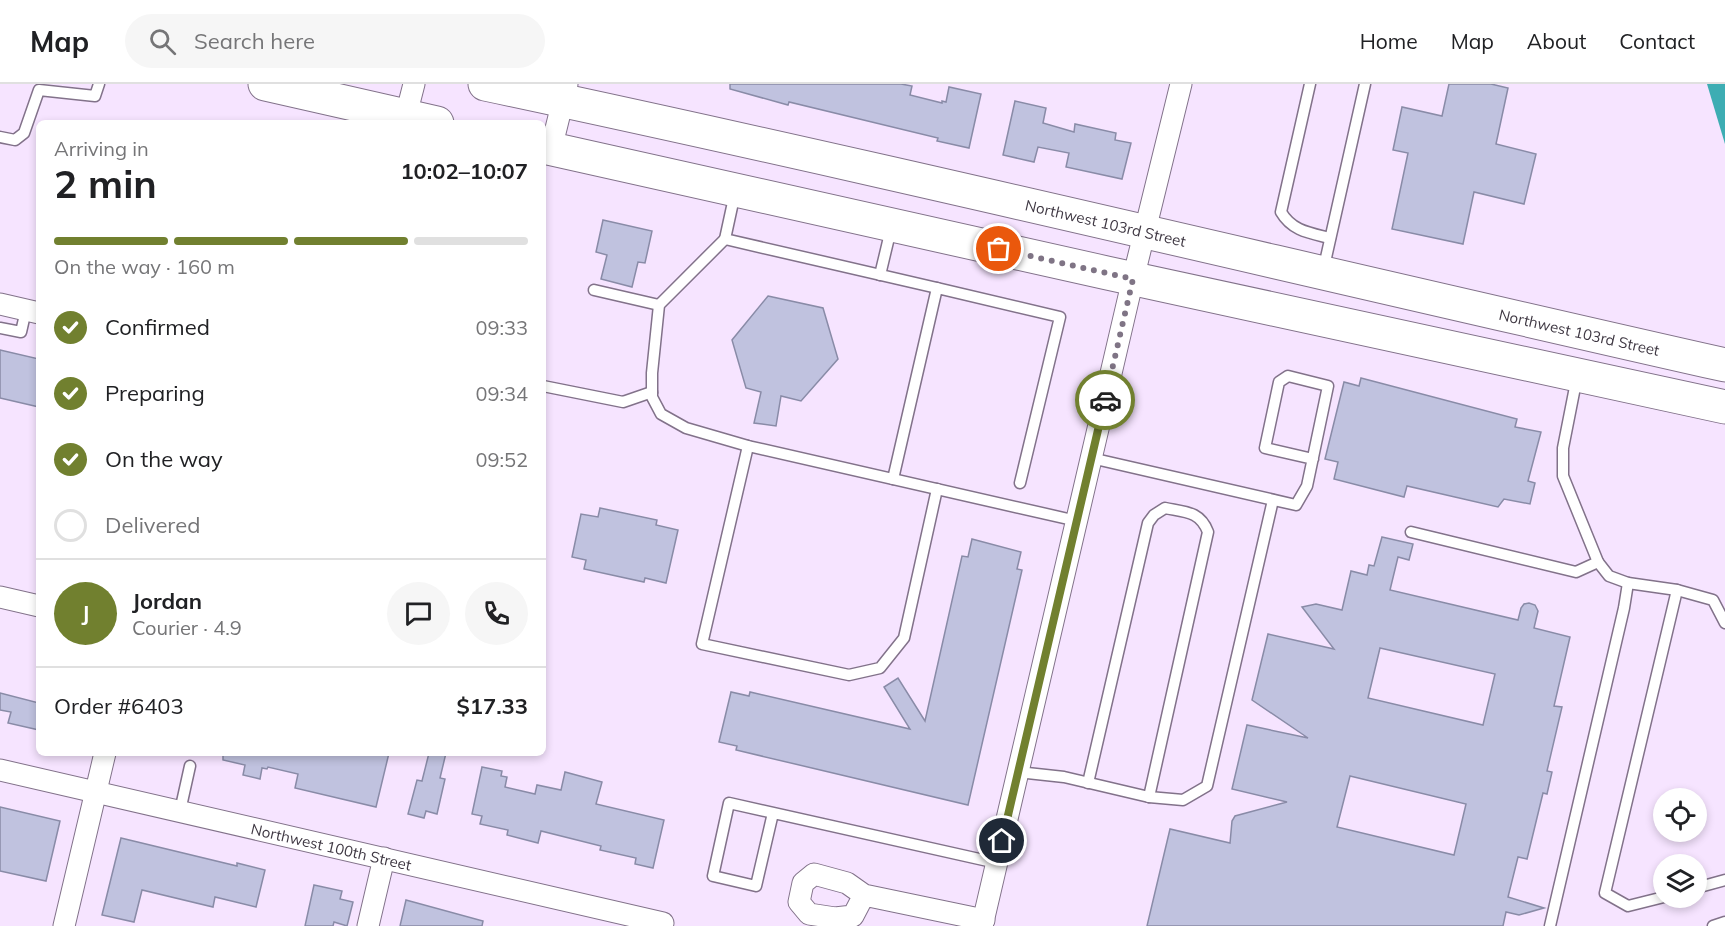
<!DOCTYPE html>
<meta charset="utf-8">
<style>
:root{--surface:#fff;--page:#f6f6f6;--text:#202124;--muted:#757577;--line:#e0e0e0;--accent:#71802f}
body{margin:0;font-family:Mulish,sans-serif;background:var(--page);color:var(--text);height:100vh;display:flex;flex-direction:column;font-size:22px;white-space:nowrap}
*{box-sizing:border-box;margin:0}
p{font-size:20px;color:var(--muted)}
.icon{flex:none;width:33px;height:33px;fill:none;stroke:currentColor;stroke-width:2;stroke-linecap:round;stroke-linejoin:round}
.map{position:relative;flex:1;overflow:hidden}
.details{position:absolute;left:36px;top:36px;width:510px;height:636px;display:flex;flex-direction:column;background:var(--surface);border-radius:9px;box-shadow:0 3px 9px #0003}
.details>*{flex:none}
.buttons{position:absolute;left:1653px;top:704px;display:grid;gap:12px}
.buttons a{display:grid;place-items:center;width:54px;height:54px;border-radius:50%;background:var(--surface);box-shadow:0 3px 9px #0003;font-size:30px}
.pin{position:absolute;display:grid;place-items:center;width:51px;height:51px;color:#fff;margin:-26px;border:3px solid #fff;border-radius:50%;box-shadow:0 2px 6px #0007}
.courier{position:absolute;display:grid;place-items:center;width:60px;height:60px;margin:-30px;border:4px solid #71802f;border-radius:50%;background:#fff;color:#222;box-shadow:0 2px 8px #0007}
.summary em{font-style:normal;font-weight:700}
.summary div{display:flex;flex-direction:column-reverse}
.summary{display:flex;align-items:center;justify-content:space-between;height:102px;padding:0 18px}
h1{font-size:39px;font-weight:700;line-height:45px}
.bar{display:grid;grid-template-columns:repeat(4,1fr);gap:9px 6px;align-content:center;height:72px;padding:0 18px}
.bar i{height:8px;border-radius:4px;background:var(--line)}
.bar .selected{background:var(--accent)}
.bar p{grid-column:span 4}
.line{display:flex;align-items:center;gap:15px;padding:0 18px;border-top:2px solid var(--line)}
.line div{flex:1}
.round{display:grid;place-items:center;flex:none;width:63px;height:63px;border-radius:32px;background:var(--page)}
ol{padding:0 18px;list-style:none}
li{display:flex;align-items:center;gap:18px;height:66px}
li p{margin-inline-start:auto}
li .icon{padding:6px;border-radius:50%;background:var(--accent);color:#fff;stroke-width:4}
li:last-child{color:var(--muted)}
li i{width:33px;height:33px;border:3px solid var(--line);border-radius:50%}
header{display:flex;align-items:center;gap:36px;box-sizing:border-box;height:84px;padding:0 30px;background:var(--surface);border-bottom:2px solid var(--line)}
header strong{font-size:28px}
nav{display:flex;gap:33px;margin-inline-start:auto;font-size:21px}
.search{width:420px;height:54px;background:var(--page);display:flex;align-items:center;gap:15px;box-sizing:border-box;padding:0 21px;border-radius:33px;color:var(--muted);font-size:22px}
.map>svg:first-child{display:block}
.water{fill:#3dadb3}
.building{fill:#c0c2df;stroke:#898ba7;stroke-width:1.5;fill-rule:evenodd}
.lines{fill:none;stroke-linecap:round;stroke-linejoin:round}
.lane-casing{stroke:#82728a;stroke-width:13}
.street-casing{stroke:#82728a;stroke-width:23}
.primary-casing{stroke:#82728a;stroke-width:35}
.lane{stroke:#fff;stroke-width:10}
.street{stroke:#fff;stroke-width:21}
.primary{stroke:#fff;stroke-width:33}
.done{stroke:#7f7485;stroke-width:6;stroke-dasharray:0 10.8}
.route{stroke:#71802f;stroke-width:8}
.labels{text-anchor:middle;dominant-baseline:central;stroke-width:4.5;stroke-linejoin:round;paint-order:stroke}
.street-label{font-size:15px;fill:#3f3843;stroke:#fff}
</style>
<header>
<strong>Map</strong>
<div class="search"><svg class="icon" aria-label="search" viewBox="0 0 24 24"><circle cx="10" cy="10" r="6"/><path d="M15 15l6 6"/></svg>Search here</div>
<nav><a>Home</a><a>Map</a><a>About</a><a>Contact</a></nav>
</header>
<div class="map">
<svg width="1725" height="842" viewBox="0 0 1725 842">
<rect width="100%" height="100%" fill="#f6e4ff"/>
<path class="water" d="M 1707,0 L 1725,0 L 1725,60 Z"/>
<g class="building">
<path d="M 730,0 L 901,0 L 912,2 L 910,11 L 942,19 L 942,17 L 946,18 L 949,3 L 981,10 L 969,64 L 937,57 L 938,54 L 789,18 L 788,21 L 730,5 Z"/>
<path d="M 1449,0 L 1491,0 L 1508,4 L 1496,60 L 1536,70 L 1524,120 L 1474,108 L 1463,160 L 1392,145 L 1408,69 L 1393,66 L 1402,23 L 1442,32 Z"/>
<path d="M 1015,17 L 1046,24 L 1043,39 L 1074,48 L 1075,40 L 1116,49 L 1115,56 L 1131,59 L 1122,95 L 1066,83 L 1069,69 L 1038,63 L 1034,78 L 1003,71 Z"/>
<path d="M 603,136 L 652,147 L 645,179 L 638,178 L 632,203 L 601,195 L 607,171 L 596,168 Z"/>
<path d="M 768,212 L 823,224 L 838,275 L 801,317 L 781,312 L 776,342 L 754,339 L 761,308 L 746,304 L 732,256 Z"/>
<path d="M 0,266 L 39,275 L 39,323 L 0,314 Z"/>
<path d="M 1361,294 L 1517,335 L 1515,343 L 1541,348 L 1528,397 L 1535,399 L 1530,420 L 1504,415 L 1498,423 L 1407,402 L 1404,413 L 1334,395 L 1338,378 L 1325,375 L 1344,298 L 1359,302 Z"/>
<path d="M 600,424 L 657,436 L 656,441 L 678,446 L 666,499 L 645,494 L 644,498 L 584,485 L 586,476 L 572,473 L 581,430 L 598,433 Z"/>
<path d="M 1382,453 L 1413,460 L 1409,476 L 1398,473 L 1390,506 L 1518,536 L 1521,524 L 1524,520 L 1529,519 L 1535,521 L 1538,527 L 1534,544 L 1570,553 L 1554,622 L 1562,623 L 1547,687 L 1552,688 L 1547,710 L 1543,709 L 1527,775 L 1518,773 L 1508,813 L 1544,824 L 1519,831 L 1506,828 L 1503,842 L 1147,842 L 1170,745 L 1230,759 L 1232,737 L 1235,732 L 1287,718 L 1232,705 L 1247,641 L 1308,654 L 1252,616 L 1268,550 L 1334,565 L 1302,523 L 1316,520 L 1342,526 L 1351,487 L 1367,491 L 1369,481 L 1374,482 ZM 1380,564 L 1495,590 L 1483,641 L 1368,614 ZM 1350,692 L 1466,720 L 1454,771 L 1337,743 Z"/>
<path d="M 972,455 L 1021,468 L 1017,485 L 1022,486 L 968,721 L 736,666 L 737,662 L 719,658 L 731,608 L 749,612 L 750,608 L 910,645 L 884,603 L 898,594 L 925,637 L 962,472 L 968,473 Z"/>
<path d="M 0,609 L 39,619 L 39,646 L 8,639 L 11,628 L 0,626 Z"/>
<path d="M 223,669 L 389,669 L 376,723 L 295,704 L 298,690 L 268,683 L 267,685 L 262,684 L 260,695 L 243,691 L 245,681 L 223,676 Z"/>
<path d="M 429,669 L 446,669 L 440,694 L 445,695 L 437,730 L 426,727 L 424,734 L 408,730 L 417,696 L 422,697 Z"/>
<path d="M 482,683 L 502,687 L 501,692 L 507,693 L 505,703 L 535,710 L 537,701 L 561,706 L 565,688 L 602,698 L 596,720 L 664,736 L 653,784 L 635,780 L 636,774 L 600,766 L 601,762 L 541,747 L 538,759 L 507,751 L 508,746 L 480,740 L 482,732 L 472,730 Z"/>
<path d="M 0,723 L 60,737 L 46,797 L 0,787 Z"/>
<path d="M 121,754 L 237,782 L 237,779 L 265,786 L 256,823 L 215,813 L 213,823 L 142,806 L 134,838 L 102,831 Z"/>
<path d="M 314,801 L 342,807 L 340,815 L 353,818 L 347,842 L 334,838 L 333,842 L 305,842 Z"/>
<path d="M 406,816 L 483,837 L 482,842 L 400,842 Z"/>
</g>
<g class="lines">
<g class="lane-casing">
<g id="lane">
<path d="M 1310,0 L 1281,128 C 1292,147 1310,149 1330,154"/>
<path d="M 0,53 L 15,56 L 24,49 L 39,6 L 95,12 L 99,0"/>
<path d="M 735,109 L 725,155 L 937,204"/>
<path d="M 725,155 L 659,221 L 652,289 L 652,313 L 661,330 L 686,344 L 748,362 L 1077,437"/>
<path d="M 1323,187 L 1365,0"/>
<path d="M 880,191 L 891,145"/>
<path d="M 594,206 L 659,221"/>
<path d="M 0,244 L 21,248 L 26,226"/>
<path d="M 543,302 L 623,318 L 652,308"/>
<path d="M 748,362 L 702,560 L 849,591 L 880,584 L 904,554 L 937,405"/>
<path d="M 1091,374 L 1296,421 L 1307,402 L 1328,302 L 1288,292 L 1279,298 L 1265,364 L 1313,375"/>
<path d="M 893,395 L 937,204 L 1060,233 L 1020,399"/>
<path d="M 1411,448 L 1576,488 L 1598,478 L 1563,392 L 1563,364 L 1577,293"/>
<path d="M 1598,478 L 1609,492 L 1628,499 L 1677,506 L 1713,516 L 1725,539"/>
<path d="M 1018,688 L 1064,693 L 1149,713 L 1183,716 L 1207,702 L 1273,416"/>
<path d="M 1088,699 L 1148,439 L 1154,431 L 1165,424 C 1185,428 1200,427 1208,448 L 1149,713"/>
<path d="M 180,727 L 190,682"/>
<path d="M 773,729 L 756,802 L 713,792 L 729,719 L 997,779"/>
<path d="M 1696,804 L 1725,796"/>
<path d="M 1664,813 L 1628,822 L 1605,809 L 1677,506"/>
<path d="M 1550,842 L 1624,524 L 1628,499"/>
<path d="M 1713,842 L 1725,838"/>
</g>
</g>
<g class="street-casing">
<g id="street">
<path d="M 404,39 L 414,0"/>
<path d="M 551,65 L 567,0"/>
<path d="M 0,220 L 39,229"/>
<path d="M 0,513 L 39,522"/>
<path id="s1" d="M 0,686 L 663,839"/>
<path d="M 864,811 L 853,832 L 835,834 L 809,830 L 799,818 L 803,799 L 814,790 L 847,799 L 864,811 L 984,836"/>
<path d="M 64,842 L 105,669"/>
<path d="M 368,842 L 384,774"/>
<path d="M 982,842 L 1133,195 L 1181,0"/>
</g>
</g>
<g class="primary-casing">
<g id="primary">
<path d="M 265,0 L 437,39"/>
<path id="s2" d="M 485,0 C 900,88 1312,188 1725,281"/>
<path d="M 543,63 L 1107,189 L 1725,323"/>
</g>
</g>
<use href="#lane" class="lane"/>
<use href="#street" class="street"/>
<use href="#primary" class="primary"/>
</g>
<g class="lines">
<path class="done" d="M 999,165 L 1133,195 L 1105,316"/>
<path class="route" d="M 1002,757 L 1105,316"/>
</g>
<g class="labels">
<g class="street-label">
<text stroke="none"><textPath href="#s2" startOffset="636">Northwest 103rd Street</textPath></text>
<text stroke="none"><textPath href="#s2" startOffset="1122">Northwest 103rd Street</textPath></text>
<text stroke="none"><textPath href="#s1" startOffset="340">Northwest 100th Street</textPath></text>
</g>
</g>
</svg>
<div class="buttons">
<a><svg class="icon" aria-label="locate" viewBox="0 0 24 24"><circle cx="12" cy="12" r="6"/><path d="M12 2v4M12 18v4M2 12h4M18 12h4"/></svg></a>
<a><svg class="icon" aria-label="layers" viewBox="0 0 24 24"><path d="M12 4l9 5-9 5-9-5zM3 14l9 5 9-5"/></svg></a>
</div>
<div class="pin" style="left:999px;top:165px;background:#ea580c"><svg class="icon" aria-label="bag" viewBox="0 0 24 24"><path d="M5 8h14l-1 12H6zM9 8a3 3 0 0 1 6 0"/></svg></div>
<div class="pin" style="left:1002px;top:757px;background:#1f2937"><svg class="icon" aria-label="home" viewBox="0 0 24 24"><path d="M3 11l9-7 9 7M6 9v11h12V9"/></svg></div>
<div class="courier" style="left:1105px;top:316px"><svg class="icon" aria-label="car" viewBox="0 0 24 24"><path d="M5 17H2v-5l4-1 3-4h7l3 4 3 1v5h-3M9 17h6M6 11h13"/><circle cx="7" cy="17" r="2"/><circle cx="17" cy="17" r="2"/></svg></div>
<section class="details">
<div class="summary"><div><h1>2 min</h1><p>Arriving in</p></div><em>10:02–10:07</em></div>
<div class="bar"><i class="selected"></i><i class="selected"></i><i class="selected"></i><i></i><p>On the way · 160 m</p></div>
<ol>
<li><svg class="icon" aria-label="check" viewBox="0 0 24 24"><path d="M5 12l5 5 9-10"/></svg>Confirmed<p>09:33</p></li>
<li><svg class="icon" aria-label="check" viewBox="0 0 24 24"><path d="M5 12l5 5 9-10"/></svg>Preparing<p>09:34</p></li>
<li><svg class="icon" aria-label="check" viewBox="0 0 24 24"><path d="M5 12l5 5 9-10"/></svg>On the way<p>09:52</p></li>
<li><i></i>Delivered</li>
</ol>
<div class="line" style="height:108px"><b class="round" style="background:var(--accent);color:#fff">J</b><div><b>Jordan</b><p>Courier · 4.9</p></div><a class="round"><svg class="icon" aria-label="chat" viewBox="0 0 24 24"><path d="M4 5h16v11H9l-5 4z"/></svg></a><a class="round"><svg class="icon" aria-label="phone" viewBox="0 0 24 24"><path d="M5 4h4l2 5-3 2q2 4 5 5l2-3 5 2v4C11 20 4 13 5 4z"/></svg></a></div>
<div class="line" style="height:78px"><div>Order #6403</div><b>$17.33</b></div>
</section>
</div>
